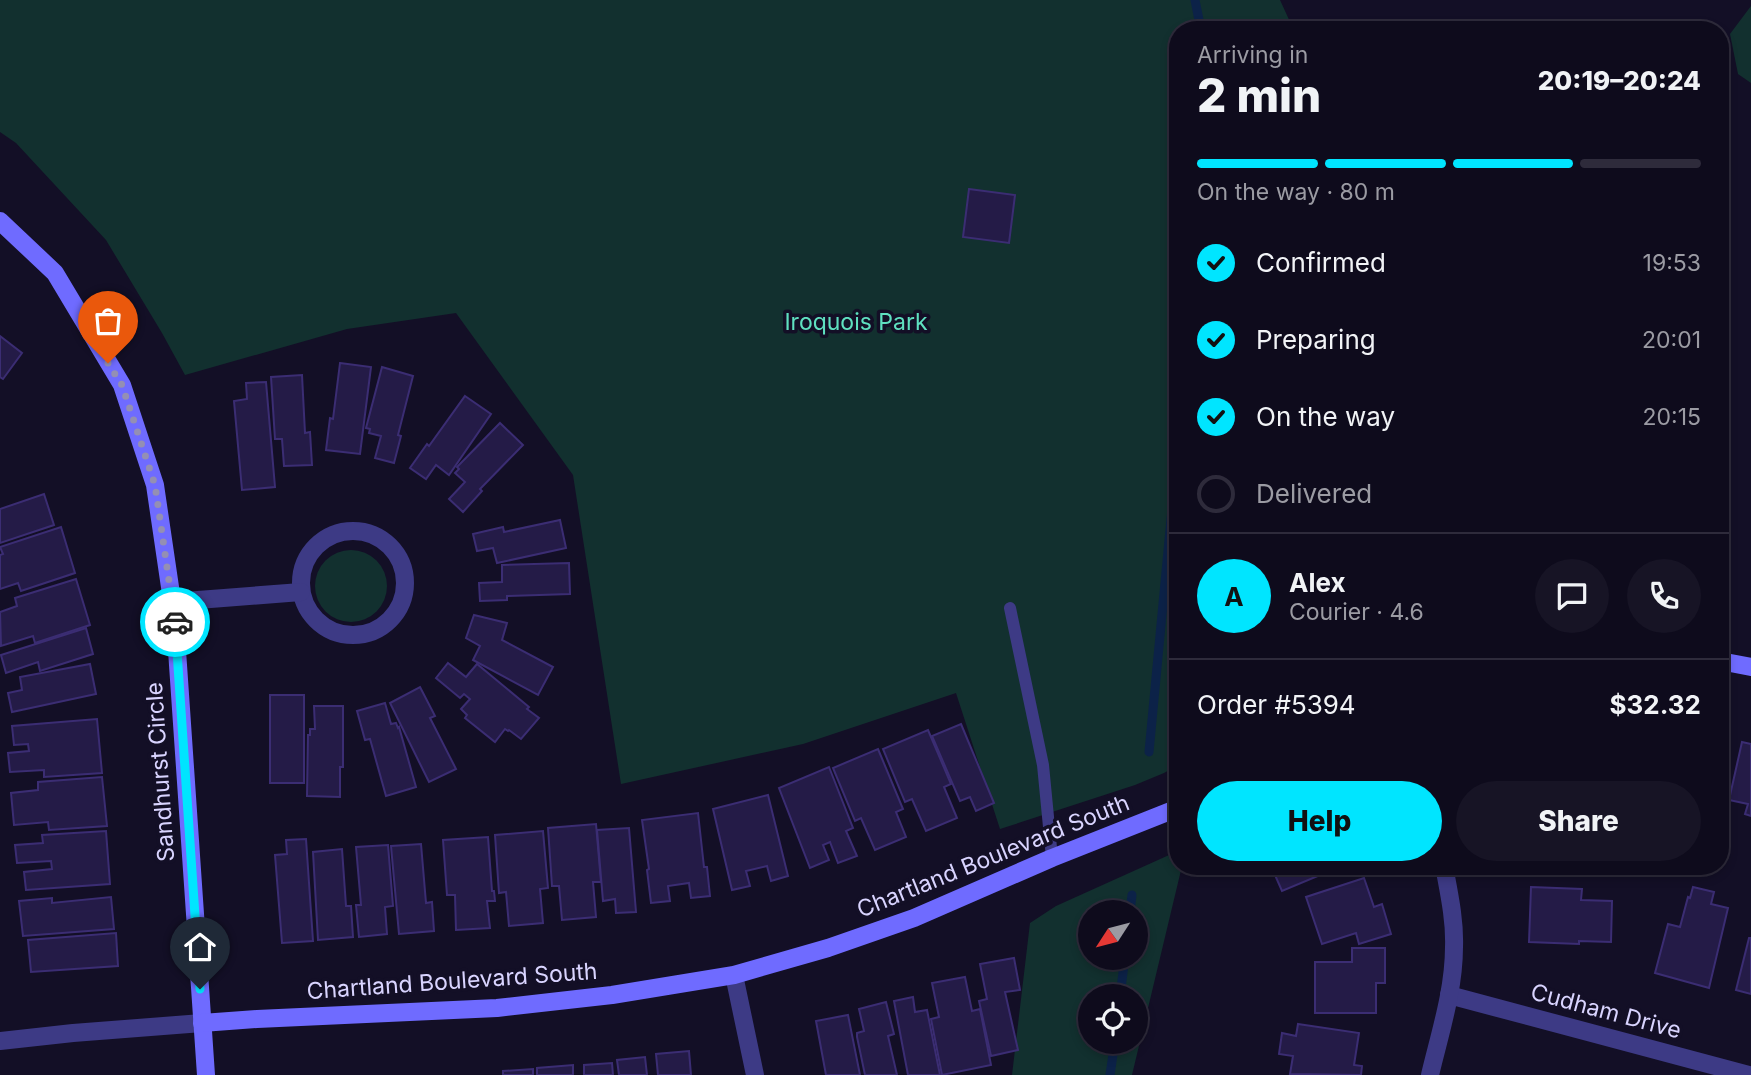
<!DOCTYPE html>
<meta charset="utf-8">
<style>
:root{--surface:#0e0b1c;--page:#171425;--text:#f1f3f6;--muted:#9b9ba3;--line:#2e2b3b;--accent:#00e5ff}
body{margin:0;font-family:Inter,sans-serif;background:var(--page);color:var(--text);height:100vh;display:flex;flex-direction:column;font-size:26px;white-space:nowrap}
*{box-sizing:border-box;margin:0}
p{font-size:23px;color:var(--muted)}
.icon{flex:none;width:38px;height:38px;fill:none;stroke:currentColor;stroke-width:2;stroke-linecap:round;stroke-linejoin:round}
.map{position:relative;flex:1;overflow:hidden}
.drawer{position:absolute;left:1169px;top:21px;width:560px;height:854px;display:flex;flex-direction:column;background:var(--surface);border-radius:28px;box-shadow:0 4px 10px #0003,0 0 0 2px var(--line)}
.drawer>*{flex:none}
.needle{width:46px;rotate:234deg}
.controls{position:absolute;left:1078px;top:900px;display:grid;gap:14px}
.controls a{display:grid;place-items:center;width:70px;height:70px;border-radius:50%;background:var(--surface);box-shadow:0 4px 10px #0003,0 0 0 2px var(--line);font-size:35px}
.pin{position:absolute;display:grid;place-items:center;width:60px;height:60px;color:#fff;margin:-72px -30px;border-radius:50% 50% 50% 0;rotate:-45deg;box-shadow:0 0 7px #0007}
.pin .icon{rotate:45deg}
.courier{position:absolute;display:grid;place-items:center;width:70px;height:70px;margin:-35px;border:5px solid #00e5ff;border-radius:50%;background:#fff;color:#222;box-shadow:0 2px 9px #0007}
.headline em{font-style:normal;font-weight:800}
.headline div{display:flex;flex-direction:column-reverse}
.headline{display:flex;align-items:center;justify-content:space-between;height:119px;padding:0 28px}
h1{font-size:46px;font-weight:800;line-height:52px}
.bar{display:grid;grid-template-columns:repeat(4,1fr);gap:10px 7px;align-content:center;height:84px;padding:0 28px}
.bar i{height:9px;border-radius:5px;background:var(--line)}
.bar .on{background:var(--accent)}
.bar p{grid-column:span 4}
.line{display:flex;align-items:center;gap:18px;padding:0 28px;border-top:2px solid var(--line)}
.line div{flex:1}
.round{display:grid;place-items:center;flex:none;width:74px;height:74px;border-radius:37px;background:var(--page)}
ol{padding:0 28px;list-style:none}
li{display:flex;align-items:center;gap:21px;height:77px}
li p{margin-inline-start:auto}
li .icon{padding:7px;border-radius:50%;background:var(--accent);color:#111;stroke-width:4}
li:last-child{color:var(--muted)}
li i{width:38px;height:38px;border:4px solid var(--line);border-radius:50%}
.button{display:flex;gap:14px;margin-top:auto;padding:14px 28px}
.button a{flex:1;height:80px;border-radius:42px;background:var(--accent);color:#111;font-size:28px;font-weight:800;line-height:80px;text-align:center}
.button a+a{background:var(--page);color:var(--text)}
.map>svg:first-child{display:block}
.green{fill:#12302f;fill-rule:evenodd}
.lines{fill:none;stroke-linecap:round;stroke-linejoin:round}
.stream{stroke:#0c2248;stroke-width:9}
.building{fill:#241b47;stroke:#3b2d73;stroke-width:2}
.lane{stroke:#3d3a85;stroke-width:12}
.street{stroke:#3d3a85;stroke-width:18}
.secondary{stroke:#6f6bff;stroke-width:18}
.done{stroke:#948fb3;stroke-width:7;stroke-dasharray:0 12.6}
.route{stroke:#00e5ff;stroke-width:9}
.labels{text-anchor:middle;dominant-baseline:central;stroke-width:7;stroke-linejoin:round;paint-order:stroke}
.park-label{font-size:23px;fill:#5fe0c0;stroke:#130f26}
.street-label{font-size:23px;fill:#d9d4ff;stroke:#130f26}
</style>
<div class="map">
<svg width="1751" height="1075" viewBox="0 0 1751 1075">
<rect width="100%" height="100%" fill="#130f26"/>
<g class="green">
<path d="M 0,0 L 1280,0 L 1291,24 L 1292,30 L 1178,30 L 1178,765 L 1164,773 L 1135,785 L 1000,829 L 956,693 L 803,744 L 621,784 L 573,475 L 456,313 L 347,329 L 185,375 L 162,333 L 106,240 L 16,143 L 0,132 Z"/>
<path d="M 1751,6 L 1751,83 L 1738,74 L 1730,34 Z"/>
<circle cx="351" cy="586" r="36"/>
<path d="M 1178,851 L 1178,866 L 1182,866 L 1132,1075 L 1012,1075 L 1030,923 L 1056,906 ZM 1090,912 L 1136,912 L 1136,957 L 1090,957 ZM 1090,996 L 1136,996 L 1136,1041 L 1090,1041 Z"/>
</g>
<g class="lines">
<g class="stream">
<path d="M 1195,0 L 1201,30"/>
<path d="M 1149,752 L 1178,445"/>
<path d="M 1130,912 L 1132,895"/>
<path d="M 1120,996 L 1125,957"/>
<path d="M 1110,1075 L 1115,1041"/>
</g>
</g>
<g class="building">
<path d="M 969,189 L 1015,195 L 1009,243 L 963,237 Z"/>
<path d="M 0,336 L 22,353 L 3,379 L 0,377 Z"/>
<path d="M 340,363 L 371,367 L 360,454 L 326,450 L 330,418 L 333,419 Z"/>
<path d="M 382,367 L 413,376 L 398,435 L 401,436 L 394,463 L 375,458 L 381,436 L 369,433 L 370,429 L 366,428 Z"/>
<path d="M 302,375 L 305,433 L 310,432 L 312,465 L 284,466 L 282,439 L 275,439 L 271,377 Z"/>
<path d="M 266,382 L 275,487 L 242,490 L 234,401 L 247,399 L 246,383 Z"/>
<path d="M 465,396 L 491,414 L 449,475 L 436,465 L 426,479 L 410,468 L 427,444 L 429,446 Z"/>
<path d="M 500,423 L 523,445 L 480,489 L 482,491 L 463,512 L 449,499 L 465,482 L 455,473 L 459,469 L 457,467 Z"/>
<path d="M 44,494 L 54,525 L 0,543 L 0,509 Z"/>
<path d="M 560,520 L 566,548 L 497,563 L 493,548 L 477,551 L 473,534 L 503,527 L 504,532 Z"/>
<path d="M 61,527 L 75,573 L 21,591 L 18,583 L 0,589 L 0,555 L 3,554 L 0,547 Z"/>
<path d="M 569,563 L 570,594 L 507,596 L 507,600 L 480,601 L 479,583 L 502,582 L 502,565 Z"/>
<path d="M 76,579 L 90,625 L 35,643 L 33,636 L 1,646 L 0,612 L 17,606 L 15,598 Z"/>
<path d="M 474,615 L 507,623 L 502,640 L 553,667 L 538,695 L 473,660 L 480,646 L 466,638 Z"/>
<path d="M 86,628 L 93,654 L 40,671 L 38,662 L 6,673 L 1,655 Z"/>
<path d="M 448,663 L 466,677 L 477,664 L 529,707 L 527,709 L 539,718 L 521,739 L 509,730 L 508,731 L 505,729 L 495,742 L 465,718 L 467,715 L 461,709 L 470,699 L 464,694 L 460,698 L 436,678 Z"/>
<path d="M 90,664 L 96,694 L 12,712 L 8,693 L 22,690 L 20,677 Z"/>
<path d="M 420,687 L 435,716 L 430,718 L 456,769 L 429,782 L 390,703 Z"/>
<rect x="270" y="695" width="34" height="88"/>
<path d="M 385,703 L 391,724 L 396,723 L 398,728 L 399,727 L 416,787 L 386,796 L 370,739 L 365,740 L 357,711 Z"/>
<path d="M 314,706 L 343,706 L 343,767 L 340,767 L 340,797 L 307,796 L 308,735 L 310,735 L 310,729 L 315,729 Z"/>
<path d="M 97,719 L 102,773 L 44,777 L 44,770 L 10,772 L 8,753 L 29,751 L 28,744 L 14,745 L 12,726 Z"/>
<path d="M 961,724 L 994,803 L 976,811 L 970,797 L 960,801 L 932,736 Z"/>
<path d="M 928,730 L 951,784 L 944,787 L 957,818 L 926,831 L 912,799 L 905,802 L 883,749 Z"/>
<path d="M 1742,742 L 1751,744 L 1751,816 L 1745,814 L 1748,804 L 1729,800 Z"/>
<path d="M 878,749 L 903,809 L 896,812 L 906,837 L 875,850 L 861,818 L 855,821 L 833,768 Z"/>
<path d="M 829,767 L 853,828 L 846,831 L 857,856 L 838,863 L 830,842 L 823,845 L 829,860 L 810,868 L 779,788 Z"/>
<path d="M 102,777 L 107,826 L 49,830 L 48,822 L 14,825 L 11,793 L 38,790 L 38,782 Z"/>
<path d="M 768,795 L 788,876 L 771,881 L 767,866 L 746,871 L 750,886 L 732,890 L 713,809 Z"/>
<path d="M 698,813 L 704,867 L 707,867 L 710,896 L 691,898 L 689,883 L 668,886 L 670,901 L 651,903 L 647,870 L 649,869 L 642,820 Z"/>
<path d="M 596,824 L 601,882 L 593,882 L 596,917 L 562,920 L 559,886 L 552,886 L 548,828 Z"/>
<path d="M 629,828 L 636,912 L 616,913 L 615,899 L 603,901 L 597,830 Z"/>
<path d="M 106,831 L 110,884 L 26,890 L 24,872 L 52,869 L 51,861 L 17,863 L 15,845 L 43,843 L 42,835 Z"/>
<path d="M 543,831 L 548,888 L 540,889 L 543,923 L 509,926 L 506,892 L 499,893 L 495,835 Z"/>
<path d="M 488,837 L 492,891 L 494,891 L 495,901 L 487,901 L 490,928 L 456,930 L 455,895 L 447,895 L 443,840 Z"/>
<path d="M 306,839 L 313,941 L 282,943 L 275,855 L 287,854 L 286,840 Z"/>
<path d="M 421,844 L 426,903 L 432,902 L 434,931 L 399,934 L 391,846 Z"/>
<path d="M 388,845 L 393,906 L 385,907 L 387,934 L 359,937 L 356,905 L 361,905 L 356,847 Z"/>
<path d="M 342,849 L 346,906 L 351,906 L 353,937 L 318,940 L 313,852 Z"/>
<path d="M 1271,866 L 1336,866 L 1337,868 L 1282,891 Z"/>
<path d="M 1524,866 L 1553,866 L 1525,872 Z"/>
<path d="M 1364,878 L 1374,907 L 1382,904 L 1391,934 L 1359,944 L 1356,933 L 1322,944 L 1306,897 Z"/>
<path d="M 1531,887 L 1582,889 L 1581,900 L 1612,901 L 1611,942 L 1579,941 L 1579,944 L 1529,942 Z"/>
<path d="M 1693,887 L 1714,892 L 1711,904 L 1728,908 L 1709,988 L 1655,973 L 1668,924 L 1680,927 L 1688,897 L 1690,898 Z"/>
<path d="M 111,897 L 114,929 L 23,936 L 19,901 L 52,898 L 52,903 Z"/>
<path d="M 116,933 L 118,966 L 31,972 L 28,940 Z"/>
<path d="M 1749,938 L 1751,938 L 1751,994 L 1736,990 Z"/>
<path d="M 1352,948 L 1385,948 L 1385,983 L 1376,983 L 1376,1013 L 1315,1013 L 1315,962 L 1352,962 Z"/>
<path d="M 1014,958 L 1020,990 L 1005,992 L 1018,1050 L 991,1056 L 979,1001 L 987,999 L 980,964 Z"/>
<path d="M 965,977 L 972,1011 L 980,1009 L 991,1065 L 942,1075 L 931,1019 L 939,1017 L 932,983 Z"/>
<path d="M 913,997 L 915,1012 L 927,1010 L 940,1075 L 908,1075 L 894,1001 Z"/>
<path d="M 886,1002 L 894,1034 L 888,1036 L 897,1075 L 865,1075 L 857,1037 L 857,1033 L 864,1031 L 859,1009 Z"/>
<path d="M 848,1015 L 860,1075 L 826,1075 L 816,1021 Z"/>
<path d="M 1298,1024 L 1359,1033 L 1354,1065 L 1362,1066 L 1361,1075 L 1290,1074 L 1293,1056 L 1279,1054 L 1282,1033 L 1296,1036 Z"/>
<path d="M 689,1051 L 691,1075 L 658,1075 L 656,1054 Z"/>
<path d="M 645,1057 L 647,1075 L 619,1075 L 617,1060 Z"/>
<path d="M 612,1063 L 613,1075 L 584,1075 L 584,1065 Z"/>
<path d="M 573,1065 L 573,1075 L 537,1075 L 537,1068 Z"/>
<path d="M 533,1069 L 533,1075 L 503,1075 L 503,1071 Z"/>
</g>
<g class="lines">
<path class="lane" d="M 1010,608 L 1043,765 L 1052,858"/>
<g class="street">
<circle cx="353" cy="583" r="52"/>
<path d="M 172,602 L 301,592"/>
<path d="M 734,975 L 755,1075"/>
<path d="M 1449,995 L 1749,1075"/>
<path d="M 0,1041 L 73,1033 L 202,1023"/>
<path d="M 1430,1075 C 1440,1033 1454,990 1454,947 C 1455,920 1449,893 1444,866"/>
</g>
<g class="secondary">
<path d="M 0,221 L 55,273 L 122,385 L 155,485 L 175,621 L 206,1075"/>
<path d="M 1720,661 L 1751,667"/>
<path d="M 202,1023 L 257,1019 L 497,1008 L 612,995 L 734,975 L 828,948 L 914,918 L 1052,858 L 1178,808"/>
</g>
</g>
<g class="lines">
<path class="done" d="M 108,363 L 122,385 L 155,485 L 175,622"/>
<path class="route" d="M 175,622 L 200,989"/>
</g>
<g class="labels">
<g class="park-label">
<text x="856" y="322">Iroquois Park</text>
</g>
<g class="street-label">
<text transform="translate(160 772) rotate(-94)">Sandhurst Circle</text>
<text transform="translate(993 856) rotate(-22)">Chartland Boulevard South</text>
<text transform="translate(452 981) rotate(-4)">Chartland Boulevard South</text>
<text transform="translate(1606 1011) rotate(15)">Cudham Drive</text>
</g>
</g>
</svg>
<div class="controls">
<a><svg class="needle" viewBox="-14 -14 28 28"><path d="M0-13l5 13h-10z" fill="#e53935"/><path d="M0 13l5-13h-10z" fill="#9b9ba3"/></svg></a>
<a><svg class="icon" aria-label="locate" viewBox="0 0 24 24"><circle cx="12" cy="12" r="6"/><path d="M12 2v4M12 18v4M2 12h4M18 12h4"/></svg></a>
</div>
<div class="pin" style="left:108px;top:363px;background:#ea580c"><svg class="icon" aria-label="bag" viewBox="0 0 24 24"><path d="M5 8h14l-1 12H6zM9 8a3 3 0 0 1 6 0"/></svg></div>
<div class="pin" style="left:200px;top:989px;background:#1f2937"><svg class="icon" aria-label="home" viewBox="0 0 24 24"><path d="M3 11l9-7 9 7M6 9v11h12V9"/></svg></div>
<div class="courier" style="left:175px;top:622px"><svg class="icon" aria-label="car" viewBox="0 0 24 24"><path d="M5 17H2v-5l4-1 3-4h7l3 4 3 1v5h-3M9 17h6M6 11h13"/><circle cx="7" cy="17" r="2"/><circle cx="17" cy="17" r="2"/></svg></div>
<section class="drawer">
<div class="headline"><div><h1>2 min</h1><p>Arriving in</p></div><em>20:19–20:24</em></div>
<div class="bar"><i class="on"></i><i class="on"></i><i class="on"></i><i></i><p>On the way · 80 m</p></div>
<ol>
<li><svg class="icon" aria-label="check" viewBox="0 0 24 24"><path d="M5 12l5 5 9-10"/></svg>Confirmed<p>19:53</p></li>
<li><svg class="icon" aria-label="check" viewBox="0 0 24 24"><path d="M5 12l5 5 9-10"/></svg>Preparing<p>20:01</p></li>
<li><svg class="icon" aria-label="check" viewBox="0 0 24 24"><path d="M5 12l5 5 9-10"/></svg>On the way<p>20:15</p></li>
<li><i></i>Delivered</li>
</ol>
<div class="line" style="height:126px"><b class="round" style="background:var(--accent);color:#111">A</b><div><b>Alex</b><p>Courier · 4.6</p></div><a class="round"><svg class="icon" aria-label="chat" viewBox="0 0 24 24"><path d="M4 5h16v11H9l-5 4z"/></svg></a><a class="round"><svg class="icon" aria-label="phone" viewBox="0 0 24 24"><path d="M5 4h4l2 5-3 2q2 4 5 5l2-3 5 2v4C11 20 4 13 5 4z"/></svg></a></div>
<div class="line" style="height:91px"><div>Order #5394</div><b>$32.32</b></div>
<div class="button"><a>Help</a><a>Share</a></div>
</section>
</div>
